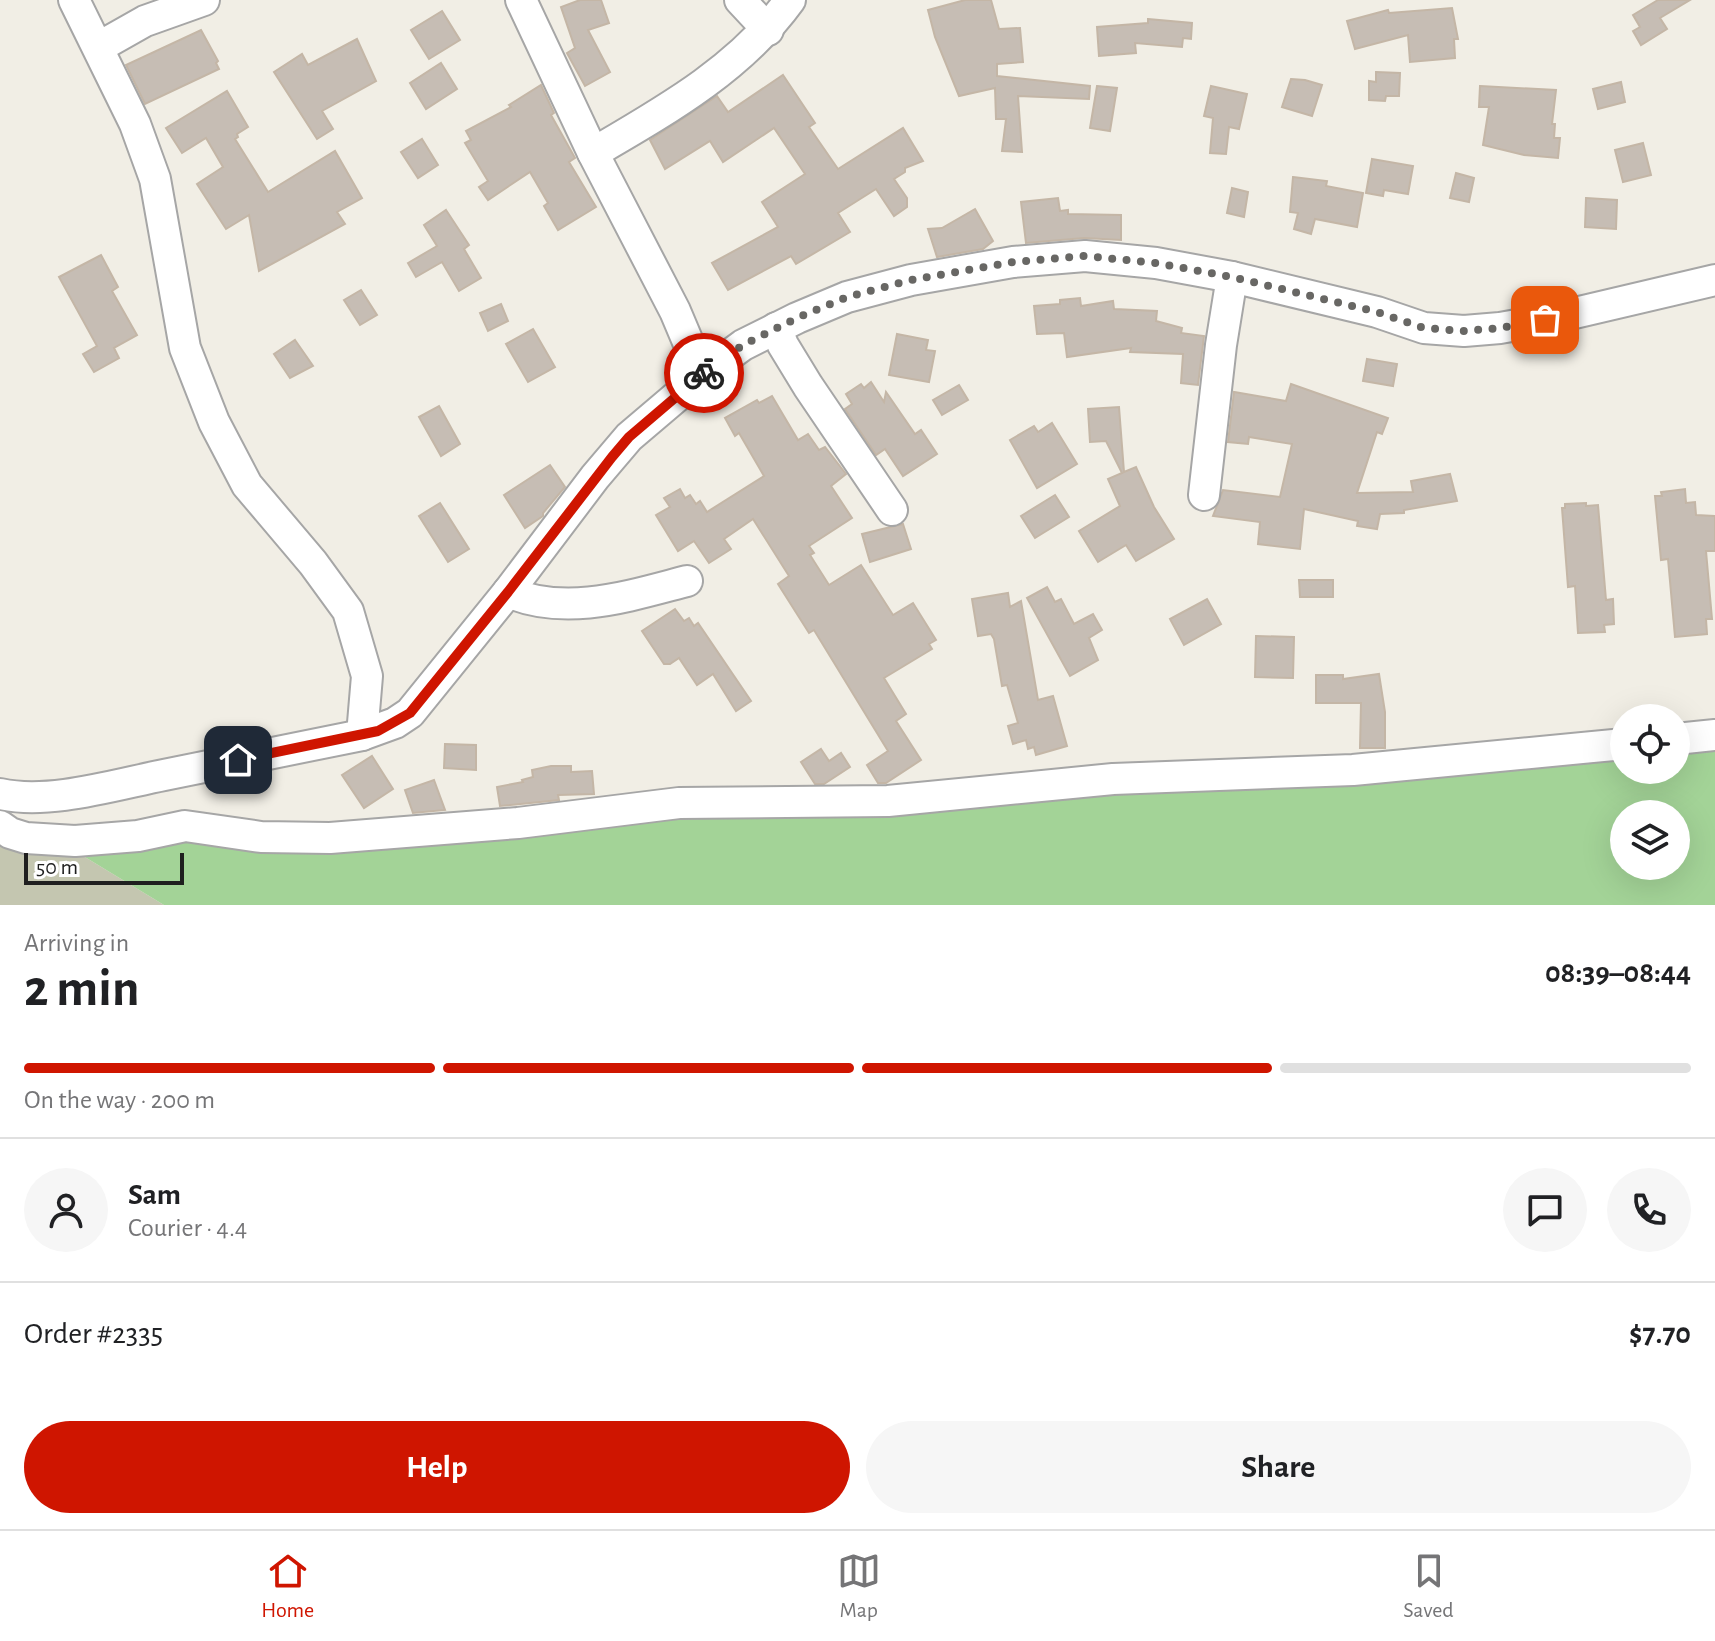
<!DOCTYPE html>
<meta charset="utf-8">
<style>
:root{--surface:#fff;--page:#f6f6f6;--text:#202124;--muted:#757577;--line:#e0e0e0;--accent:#cf1500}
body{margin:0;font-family:"Alegreya Sans",sans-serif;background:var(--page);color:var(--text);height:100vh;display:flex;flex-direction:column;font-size:30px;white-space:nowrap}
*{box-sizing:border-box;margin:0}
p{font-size:26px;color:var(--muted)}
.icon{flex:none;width:44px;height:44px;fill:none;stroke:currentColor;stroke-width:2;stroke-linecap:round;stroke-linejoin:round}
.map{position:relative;height:905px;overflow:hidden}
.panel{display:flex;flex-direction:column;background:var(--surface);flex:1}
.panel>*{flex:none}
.buttons{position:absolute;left:1610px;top:704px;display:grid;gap:16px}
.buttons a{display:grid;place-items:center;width:80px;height:80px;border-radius:50%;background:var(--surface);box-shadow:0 8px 32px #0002;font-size:40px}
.scale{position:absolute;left:24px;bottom:20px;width:160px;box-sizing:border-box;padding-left:8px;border:4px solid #1f1f1f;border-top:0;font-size:22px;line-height:28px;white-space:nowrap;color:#1f1f1f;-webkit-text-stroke:6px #fff;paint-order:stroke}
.pin{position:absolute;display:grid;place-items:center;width:68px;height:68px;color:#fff;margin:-34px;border-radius:16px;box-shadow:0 4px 12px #0006}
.courier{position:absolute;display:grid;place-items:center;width:80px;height:80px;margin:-40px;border:6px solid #cf1500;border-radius:50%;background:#fff;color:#222;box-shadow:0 2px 10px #0007}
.head em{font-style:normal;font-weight:700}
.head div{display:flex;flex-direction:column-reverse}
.head{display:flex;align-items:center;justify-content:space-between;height:136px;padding:0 24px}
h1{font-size:52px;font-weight:700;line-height:60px}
.bar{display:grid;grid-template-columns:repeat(4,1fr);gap:12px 8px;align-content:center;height:96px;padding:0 24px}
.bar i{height:10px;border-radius:6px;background:var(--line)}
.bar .active{background:var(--accent)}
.bar p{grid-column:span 4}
.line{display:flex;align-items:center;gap:20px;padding:0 24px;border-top:2px solid var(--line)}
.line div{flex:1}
.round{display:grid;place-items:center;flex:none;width:84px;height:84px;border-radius:42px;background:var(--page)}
.cta{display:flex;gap:16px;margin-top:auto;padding:16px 24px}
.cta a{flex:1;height:92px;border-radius:48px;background:var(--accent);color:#fff;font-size:32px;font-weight:700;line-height:92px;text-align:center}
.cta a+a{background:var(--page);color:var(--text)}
.tabs{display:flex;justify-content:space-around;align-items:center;height:112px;border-top:2px solid var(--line);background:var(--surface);font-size:22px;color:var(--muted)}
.tabs a{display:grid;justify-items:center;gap:4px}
.tabs .active{color:var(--accent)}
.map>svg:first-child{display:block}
.construction{fill:#c4c6b0}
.forest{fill:#a3d397;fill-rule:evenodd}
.building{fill:#c6bdb4;stroke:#c4b6a6;stroke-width:2}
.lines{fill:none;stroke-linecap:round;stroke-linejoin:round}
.minor-casing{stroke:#a6a6a6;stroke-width:34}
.minor{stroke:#fff;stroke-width:30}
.done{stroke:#686764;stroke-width:8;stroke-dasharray:0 14.4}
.route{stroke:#cf1500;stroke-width:10}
</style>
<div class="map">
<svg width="1715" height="905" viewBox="0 0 1715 905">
<rect width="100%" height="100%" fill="#f1eee5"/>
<path class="construction" d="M 0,847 L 75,851 L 164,905 L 0,905 Z"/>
<path class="forest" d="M 1715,745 L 1715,905 L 164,905 L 75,851 L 186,835 L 679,813 L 1624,753 L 1624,770 L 1676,770 L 1676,748 ZM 1624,814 L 1676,814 L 1676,866 L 1624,866 Z"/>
<g class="building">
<path d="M 580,0 L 601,0 L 609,23 L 588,30 L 610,72 L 585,86 L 567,53 L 575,48 L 561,7 Z"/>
<path d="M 965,0 L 991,0 L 999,29 L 1020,28 L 1023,62 L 997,64 L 997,76 L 1090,86 L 1089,99 L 1018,96 L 1022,152 L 1002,151 L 1006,119 L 996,119 L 995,88 L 959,96 L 935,37 L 928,10 Z"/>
<path d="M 1658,0 L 1690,0 L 1660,18 L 1667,29 L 1641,45 L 1633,31 L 1640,27 L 1633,15 Z"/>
<path d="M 1452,8 L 1458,39 L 1454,39 L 1455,58 L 1410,62 L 1408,35 L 1355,49 L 1347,21 L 1388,10 L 1389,13 Z"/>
<path d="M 442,11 L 460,40 L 429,59 L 411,30 Z"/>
<path d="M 1148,19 L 1192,23 L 1191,39 L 1183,38 L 1182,47 L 1135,43 L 1136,53 L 1099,56 L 1097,27 L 1148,23 Z"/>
<path d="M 201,30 L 218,61 L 216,63 L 219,69 L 145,104 L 126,65 Z"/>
<path d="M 357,39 L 376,81 L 322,111 L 333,129 L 317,139 L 274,72 L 302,54 L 308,65 Z"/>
<path d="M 441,63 L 457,89 L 426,109 L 410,83 Z"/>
<path d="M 1376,72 L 1400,73 L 1399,96 L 1386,96 L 1385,101 L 1369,100 L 1369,81 L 1376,82 Z"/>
<path d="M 783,75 L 815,123 L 809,127 L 838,169 L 903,128 L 923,161 L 905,168 L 905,172 L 894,179 L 907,198 L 907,207 L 894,216 L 876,189 L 838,213 L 850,232 L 796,264 L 791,256 L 728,290 L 712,263 L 778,227 L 762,202 L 805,174 L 774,128 L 723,162 L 710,141 L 665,169 L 650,140 L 717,96 L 728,112 Z"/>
<path d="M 1291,79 L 1305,80 L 1322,85 L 1312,116 L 1282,107 Z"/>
<path d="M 1621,82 L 1625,102 L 1598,109 L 1593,89 Z"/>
<path d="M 541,85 L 554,113 L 551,115 L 575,158 L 569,162 L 596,207 L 558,230 L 544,206 L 548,203 L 530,172 L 488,200 L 479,187 L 488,181 L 465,143 L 471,140 L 466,131 L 511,107 L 509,105 Z"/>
<path d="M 1097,86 L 1117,88 L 1110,131 L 1090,128 Z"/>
<path d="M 1211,86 L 1247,94 L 1239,129 L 1229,127 L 1226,154 L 1210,153 L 1213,118 L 1204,116 Z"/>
<path d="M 1480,86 L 1556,90 L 1552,124 L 1555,124 L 1554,138 L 1560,138 L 1558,158 L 1524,155 L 1483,145 L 1489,107 L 1479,107 Z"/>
<path d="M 227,91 L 248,127 L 237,134 L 238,137 L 235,139 L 268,192 L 335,151 L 362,198 L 337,212 L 345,224 L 259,271 L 249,215 L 226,229 L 197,184 L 223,167 L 206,138 L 182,153 L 166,128 Z"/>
<path d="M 422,139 L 438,165 L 418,178 L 401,152 Z"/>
<path d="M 1643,143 L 1651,175 L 1623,182 L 1615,150 Z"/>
<path d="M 1372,159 L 1413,166 L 1408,194 L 1384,190 L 1383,196 L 1366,193 Z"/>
<path d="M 1456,173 L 1474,178 L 1469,202 L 1450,198 Z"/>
<path d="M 1293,177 L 1327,181 L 1326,186 L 1363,193 L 1357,227 L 1315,219 L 1311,234 L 1294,229 L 1298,213 L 1290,212 Z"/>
<path d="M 1232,188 L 1248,192 L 1244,217 L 1227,213 Z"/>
<path d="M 1058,198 L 1060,211 L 1068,210 L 1068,214 L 1121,215 L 1121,240 L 1084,238 L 1026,243 L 1021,202 Z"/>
<path d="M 1586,198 L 1617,200 L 1616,229 L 1585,227 Z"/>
<path d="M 975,209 L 993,241 L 983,249 L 937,257 L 928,229 L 942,228 Z"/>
<path d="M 446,210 L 469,245 L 464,249 L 481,278 L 459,291 L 442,262 L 416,277 L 408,263 L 437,246 L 424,225 Z"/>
<path d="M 101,255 L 118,287 L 112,291 L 137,335 L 114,348 L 119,358 L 94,372 L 83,354 L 97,346 L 59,277 Z"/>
<path d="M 361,290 L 377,315 L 360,325 L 344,300 Z"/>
<path d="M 1080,298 L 1081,306 L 1113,301 L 1114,309 L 1157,311 L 1156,321 L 1182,328 L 1181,333 L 1204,336 L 1198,385 L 1181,383 L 1183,354 L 1130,352 L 1131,348 L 1067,357 L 1064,333 L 1037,334 L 1034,306 L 1060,304 L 1060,300 Z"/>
<path d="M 501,304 L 508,321 L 488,331 L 480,313 Z"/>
<path d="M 533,329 L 555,367 L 528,382 L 506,344 Z"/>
<path d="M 897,334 L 928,340 L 926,350 L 935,351 L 929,382 L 889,375 Z"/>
<path d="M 295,340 L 313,366 L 290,378 L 274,354 Z"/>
<path d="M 1367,359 L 1397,364 L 1393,386 L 1363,381 Z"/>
<path d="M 871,382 L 884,402 L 886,392 L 915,434 L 921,430 L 937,454 L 903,476 L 885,449 L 876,455 L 845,409 L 852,404 L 846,394 L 861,384 L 864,388 Z"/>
<path d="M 1291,384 L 1388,418 L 1382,434 L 1377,432 L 1357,493 L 1413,492 L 1411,481 L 1450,474 L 1457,501 L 1404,510 L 1404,513 L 1380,514 L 1377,529 L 1357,526 L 1358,521 L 1304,509 L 1300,549 L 1258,544 L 1260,522 L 1213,516 L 1223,490 L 1280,497 L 1292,444 L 1249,437 L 1248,444 L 1228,442 L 1234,392 L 1286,401 Z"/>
<path d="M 959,385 L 968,400 L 942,415 L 933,400 Z"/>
<path d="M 772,396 L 798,440 L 808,434 L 819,450 L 825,447 L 846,474 L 831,486 L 852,518 L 809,546 L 814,553 L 810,555 L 829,585 L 861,565 L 893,615 L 913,603 L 936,640 L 929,644 L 932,649 L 884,678 L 906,714 L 896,721 L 921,760 L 886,783 L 878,783 L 867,765 L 888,751 L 814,630 L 809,633 L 778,584 L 789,576 L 753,519 L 724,539 L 731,549 L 709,563 L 694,541 L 678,551 L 656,515 L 670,507 L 664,498 L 680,489 L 685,498 L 690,495 L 696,504 L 700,501 L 707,512 L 764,476 L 739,433 L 735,436 L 725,418 L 757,400 L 759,403 Z"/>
<path d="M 439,406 L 460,444 L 441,456 L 419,417 Z"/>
<path d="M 1119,407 L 1124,472 L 1136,467 L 1154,507 L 1174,539 L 1136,561 L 1126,545 L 1098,562 L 1079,531 L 1120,506 L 1108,479 L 1122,473 L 1106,441 L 1090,442 L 1088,409 Z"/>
<path d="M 1052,423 L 1077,464 L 1037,488 L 1010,440 L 1034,426 L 1038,432 Z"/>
<path d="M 550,465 L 565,487 L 543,513 L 543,516 L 525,528 L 504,495 Z"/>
<path d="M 1685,489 L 1686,503 L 1695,502 L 1696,515 L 1715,516 L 1715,551 L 1706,551 L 1712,619 L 1706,619 L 1707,634 L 1675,637 L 1668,559 L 1661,560 L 1655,496 L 1662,496 L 1661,492 Z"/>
<path d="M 1055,495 L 1069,517 L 1035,538 L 1021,516 Z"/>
<path d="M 440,503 L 469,549 L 448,562 L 419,516 Z"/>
<path d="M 1586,503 L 1586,506 L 1598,505 L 1606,600 L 1613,599 L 1614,624 L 1604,625 L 1605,632 L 1578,633 L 1575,586 L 1568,587 L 1562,508 L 1565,508 L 1565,504 Z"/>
<path d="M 903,524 L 911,549 L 870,562 L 862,534 Z"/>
<path d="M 1299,580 L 1333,580 L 1333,597 L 1300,597 Z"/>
<path d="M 1047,587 L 1055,602 L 1061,599 L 1074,624 L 1093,614 L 1102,630 L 1089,638 L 1098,660 L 1070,676 L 1027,598 Z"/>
<path d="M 1008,593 L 1010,607 L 1021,601 L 1038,700 L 1053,696 L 1067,746 L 1036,755 L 1034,747 L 1028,749 L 1026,740 L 1013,744 L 1008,726 L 1018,723 L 1007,685 L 1002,686 L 994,639 L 991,634 L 978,636 L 972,599 Z"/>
<path d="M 1207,599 L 1221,624 L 1184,645 L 1170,619 Z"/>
<path d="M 675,609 L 684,621 L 689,618 L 694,626 L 698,623 L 751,701 L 736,711 L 713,674 L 697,685 L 679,658 L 670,664 L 664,664 L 642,631 Z"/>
<path d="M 1256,636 L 1294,637 L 1293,678 L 1255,677 Z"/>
<path d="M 1379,674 L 1385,712 L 1385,748 L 1360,748 L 1361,703 L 1316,703 L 1316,675 L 1343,675 L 1343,679 Z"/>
<path d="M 445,744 L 476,745 L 476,770 L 444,768 Z"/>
<path d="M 821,749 L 829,761 L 841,753 L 850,767 L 824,784 L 815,784 L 801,762 Z"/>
<path d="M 372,756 L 393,789 L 364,808 L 342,775 Z"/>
<path d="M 551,766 L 571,766 L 571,772 L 592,771 L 594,794 L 558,795 L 559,800 L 500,806 L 497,787 L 523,782 L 522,780 L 533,777 L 532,770 Z"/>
<path d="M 434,780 L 445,810 L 413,813 L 405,790 Z"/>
</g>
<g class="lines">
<g class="minor-casing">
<g id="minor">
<path d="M 74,0 L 135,124 L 155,179 L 185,348 L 214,422 L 247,485 L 313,563 L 348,611 L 367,676 L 362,735"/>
<path d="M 521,0 L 593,153 L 675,311 L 702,375"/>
<path d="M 740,0 L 768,30"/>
<path d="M 99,47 L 145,21 L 204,0"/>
<path d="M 593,153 C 665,111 740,69 790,0"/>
<path d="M 776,328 L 783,345 L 808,386 L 892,510"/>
<path d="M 1204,495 L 1221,345 L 1232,277"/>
<path d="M 508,592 C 566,617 629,596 687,581"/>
<path d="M 1676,739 L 1715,735"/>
<path d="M 0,794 C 49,805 114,785 164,775 C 230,762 296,748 362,735 L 395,723 L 410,713 L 508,592 L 595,477 L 629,437 L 702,375 L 743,345 L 797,318 L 847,297 L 911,280 L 1013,262 L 1085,256 L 1156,263 L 1232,277 L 1377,312 L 1424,328 L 1464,331 L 1500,328 L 1545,320 L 1715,280"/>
<path d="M 0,826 L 10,833 L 26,838 L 75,841 L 138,836 L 185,826 L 261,837 L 330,838 L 518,823 L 679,803 L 888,801 L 1113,779 L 1353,770 L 1624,744"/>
</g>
</g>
<use href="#minor" class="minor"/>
</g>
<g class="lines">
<path class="done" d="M 704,373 L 743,345 L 797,318 L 847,297 L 911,280 L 1013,262 L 1085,256 L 1156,263 L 1232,277 L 1377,312 L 1424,328 L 1464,331 L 1500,328 L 1545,320"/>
<path class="route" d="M 238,760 L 378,731 L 410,713 L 508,592 L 612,457 L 629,437 L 704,373"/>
</g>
</svg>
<div class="buttons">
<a><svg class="icon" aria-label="locate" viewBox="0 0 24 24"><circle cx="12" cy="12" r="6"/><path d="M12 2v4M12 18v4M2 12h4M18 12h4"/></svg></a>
<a><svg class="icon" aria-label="layers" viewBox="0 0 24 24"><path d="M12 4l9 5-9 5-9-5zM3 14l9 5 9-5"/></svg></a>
</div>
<div class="scale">50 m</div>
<div class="pin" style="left:1545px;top:320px;background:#ea580c"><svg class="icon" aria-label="bag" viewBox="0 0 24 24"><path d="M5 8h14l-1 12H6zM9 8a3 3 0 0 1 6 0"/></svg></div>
<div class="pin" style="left:238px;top:760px;background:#1f2937"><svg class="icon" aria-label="home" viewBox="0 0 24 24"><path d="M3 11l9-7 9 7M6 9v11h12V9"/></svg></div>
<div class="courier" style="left:704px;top:373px"><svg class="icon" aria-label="bike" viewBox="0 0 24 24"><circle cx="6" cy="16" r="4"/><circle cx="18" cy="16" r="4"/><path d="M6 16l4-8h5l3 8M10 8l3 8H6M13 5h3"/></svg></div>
</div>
<section class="panel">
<div class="head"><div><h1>2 min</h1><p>Arriving in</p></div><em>08:39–08:44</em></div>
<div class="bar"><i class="active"></i><i class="active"></i><i class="active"></i><i></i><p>On the way · 200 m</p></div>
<div class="line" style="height:144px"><a class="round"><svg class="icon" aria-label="person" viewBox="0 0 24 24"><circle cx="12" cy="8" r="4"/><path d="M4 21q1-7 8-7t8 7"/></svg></a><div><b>Sam</b><p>Courier · 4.4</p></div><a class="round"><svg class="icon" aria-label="chat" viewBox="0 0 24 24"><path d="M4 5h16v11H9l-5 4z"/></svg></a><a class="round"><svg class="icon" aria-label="phone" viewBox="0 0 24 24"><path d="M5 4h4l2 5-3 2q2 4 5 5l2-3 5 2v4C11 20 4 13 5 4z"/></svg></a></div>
<div class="line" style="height:104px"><div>Order #2335</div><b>$7.70</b></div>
<div class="cta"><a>Help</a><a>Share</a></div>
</section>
<nav class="tabs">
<a class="active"><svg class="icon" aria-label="home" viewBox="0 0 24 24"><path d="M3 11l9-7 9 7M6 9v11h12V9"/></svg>Home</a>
<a><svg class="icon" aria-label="map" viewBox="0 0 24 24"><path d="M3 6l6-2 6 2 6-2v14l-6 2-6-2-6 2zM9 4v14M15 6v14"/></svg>Map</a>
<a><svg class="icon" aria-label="saved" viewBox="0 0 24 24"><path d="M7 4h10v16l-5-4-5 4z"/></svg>Saved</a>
</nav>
